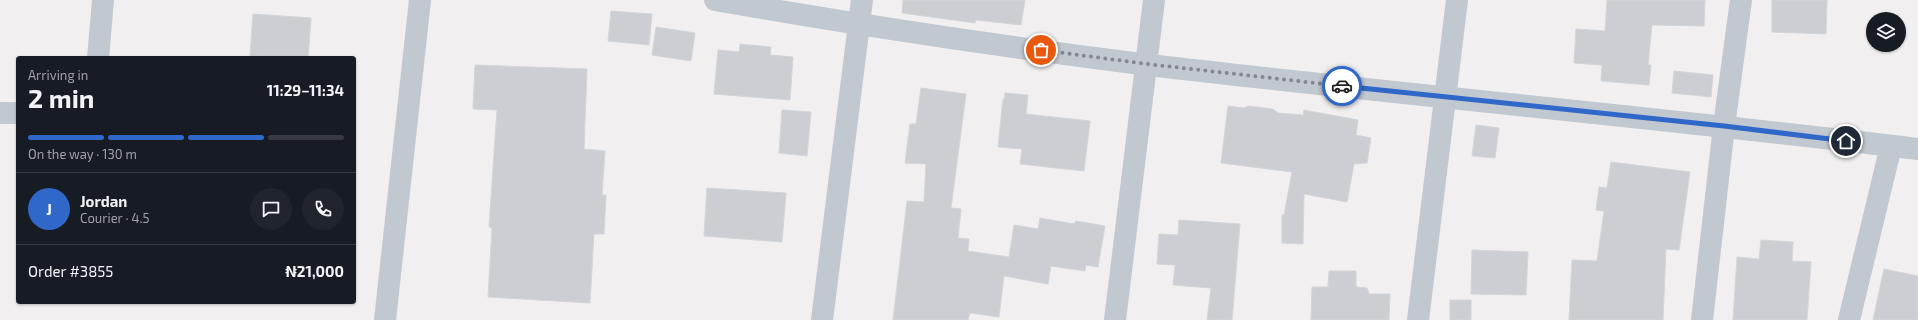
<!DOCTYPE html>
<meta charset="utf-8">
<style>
:root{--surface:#171b24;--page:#20242c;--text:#f1f3f6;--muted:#9ea1a6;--line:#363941;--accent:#3068ca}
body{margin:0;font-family:"Exo 2",sans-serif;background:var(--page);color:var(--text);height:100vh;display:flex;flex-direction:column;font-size:15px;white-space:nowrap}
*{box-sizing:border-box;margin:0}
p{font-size:13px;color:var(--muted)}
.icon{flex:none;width:22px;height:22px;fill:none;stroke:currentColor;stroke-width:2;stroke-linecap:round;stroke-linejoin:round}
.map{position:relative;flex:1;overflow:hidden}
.side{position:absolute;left:16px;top:56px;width:340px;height:248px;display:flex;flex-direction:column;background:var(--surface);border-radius:4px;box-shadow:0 1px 3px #0004}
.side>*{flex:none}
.buttons{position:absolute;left:1866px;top:12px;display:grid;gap:8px}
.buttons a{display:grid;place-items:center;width:40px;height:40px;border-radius:50%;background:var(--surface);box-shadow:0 1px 3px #0004;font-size:20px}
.pin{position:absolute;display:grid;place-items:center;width:34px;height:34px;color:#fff;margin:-17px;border:2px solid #fff;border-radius:50%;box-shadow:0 1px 4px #0007}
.courier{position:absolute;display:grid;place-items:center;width:40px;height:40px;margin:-20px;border:3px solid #3068ca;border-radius:50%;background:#fff;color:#222;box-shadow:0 1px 5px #0007}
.head em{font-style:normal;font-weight:700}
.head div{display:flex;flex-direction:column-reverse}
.head{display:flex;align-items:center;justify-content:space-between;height:68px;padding:0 12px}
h1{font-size:26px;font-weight:700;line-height:30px}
.bar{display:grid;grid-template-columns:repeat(4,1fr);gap:6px 4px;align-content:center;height:48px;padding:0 12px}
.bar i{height:5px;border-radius:3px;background:var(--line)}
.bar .on{background:var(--accent)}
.bar p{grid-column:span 4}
.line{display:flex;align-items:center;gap:10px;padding:0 12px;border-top:1px solid var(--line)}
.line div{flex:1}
.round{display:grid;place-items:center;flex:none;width:42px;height:42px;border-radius:21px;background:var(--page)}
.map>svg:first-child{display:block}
.building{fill:#ccced3;stroke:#d3d5d9}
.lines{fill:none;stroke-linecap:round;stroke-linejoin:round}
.minor{stroke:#c1c8cf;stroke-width:22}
.done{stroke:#84888e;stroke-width:4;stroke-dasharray:0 7.2}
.route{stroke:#3068ca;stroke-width:5}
</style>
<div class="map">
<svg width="1918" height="320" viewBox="0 0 1918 320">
<rect width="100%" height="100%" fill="#f1efef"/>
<g class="building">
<path d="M 903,0 L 1025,0 L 1021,25 L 976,20 L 975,23 L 902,13 Z"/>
<path d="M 1607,0 L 1705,0 L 1704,26 L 1652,25 L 1648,65 L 1651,65 L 1649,85 L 1601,81 L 1602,65 L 1574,63 L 1576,29 L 1605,31 Z"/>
<path d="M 1772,0 L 1827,0 L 1826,34 L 1772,32 Z"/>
<path d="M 611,11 L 652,14 L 649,45 L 608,41 Z"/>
<path d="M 253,14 L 311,18 L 308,58 L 250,56 Z"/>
<path d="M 656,27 L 695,33 L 691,61 L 652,55 Z"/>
<path d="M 740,44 L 771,47 L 770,55 L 793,57 L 790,100 L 714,94 L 718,50 L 739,52 Z"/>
<path d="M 475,65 L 587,69 L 584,149 L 605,151 L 602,195 L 606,195 L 604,234 L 594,234 L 590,303 L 488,297 L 492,228 L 489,227 L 497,110 L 473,109 Z"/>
<path d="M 1674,71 L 1713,75 L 1711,97 L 1672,93 Z"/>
<path d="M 921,88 L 966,94 L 951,208 L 961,209 L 958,238 L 969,239 L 968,251 L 1009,257 L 1014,225 L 1038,229 L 1040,218 L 1074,224 L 1076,221 L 1105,226 L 1098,267 L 1086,265 L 1085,271 L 1051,266 L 1048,284 L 1004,276 L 999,317 L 970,313 L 968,320 L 893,320 L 907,201 L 924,202 L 926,164 L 905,163 L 910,124 L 916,124 Z"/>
<path d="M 1005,93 L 1028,95 L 1026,114 L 1090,121 L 1084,171 L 1020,164 L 1022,149 L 998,147 L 1003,99 L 1004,100 Z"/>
<path d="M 1228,106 L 1244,108 L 1249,106 L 1273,109 L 1278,113 L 1303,115 L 1304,110 L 1358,120 L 1356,135 L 1371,138 L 1367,163 L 1354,164 L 1347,202 L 1304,194 L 1303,244 L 1282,243 L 1282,215 L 1284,215 L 1292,172 L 1221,163 Z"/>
<path d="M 782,110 L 811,112 L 807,156 L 779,153 Z"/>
<path d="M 1476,125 L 1499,128 L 1495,158 L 1472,156 Z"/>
<path d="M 1611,162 L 1690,172 L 1679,250 L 1666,249 L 1663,320 L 1569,320 L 1572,260 L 1597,261 L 1604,211 L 1596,210 L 1599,187 L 1607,188 Z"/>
<path d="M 707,188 L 786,193 L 782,242 L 704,236 Z"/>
<path d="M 1179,220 L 1240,224 L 1232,320 L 1207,320 L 1211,288 L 1173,285 L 1175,265 L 1157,264 L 1159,234 L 1178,235 Z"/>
<path d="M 1761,240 L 1793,242 L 1792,261 L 1811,262 L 1807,320 L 1733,320 L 1737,257 L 1759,259 Z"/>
<path d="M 1472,250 L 1528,252 L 1526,295 L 1471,294 Z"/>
<path d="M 1884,269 L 1918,276 L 1918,320 L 1873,320 Z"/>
<path d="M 1329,271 L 1356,271 L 1356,287 L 1367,288 L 1369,294 L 1390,294 L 1389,320 L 1311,320 L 1312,287 L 1328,287 Z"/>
<rect x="1450" y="300" width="21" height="20"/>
</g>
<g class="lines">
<g class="minor">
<path d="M 715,0 C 859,25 1004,47 1149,65 C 1405,95 1662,118 1918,149"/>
<path d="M 98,58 L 103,0"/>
<path d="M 0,113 L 18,113"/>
<path d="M 385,320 L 420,0"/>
<path d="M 822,320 L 862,0"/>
<path d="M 1115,320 L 1154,0"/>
<path d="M 1418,320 L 1457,0"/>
<path d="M 1702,320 L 1724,126 L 1741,0"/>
<path d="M 1849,320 L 1891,146"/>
</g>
</g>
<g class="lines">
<path class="done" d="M 1041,50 L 1147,64 L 1342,86"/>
<path class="route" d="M 1342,86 L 1724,126 L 1846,141"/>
</g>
</svg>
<div class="buttons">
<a><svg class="icon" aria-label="layers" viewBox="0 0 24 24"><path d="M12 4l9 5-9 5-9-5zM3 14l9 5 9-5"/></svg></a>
</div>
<div class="pin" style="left:1041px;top:50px;background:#ea580c"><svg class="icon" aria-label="bag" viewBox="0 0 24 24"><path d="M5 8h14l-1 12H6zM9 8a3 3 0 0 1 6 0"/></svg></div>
<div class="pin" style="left:1846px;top:141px;background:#1f2937"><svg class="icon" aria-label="home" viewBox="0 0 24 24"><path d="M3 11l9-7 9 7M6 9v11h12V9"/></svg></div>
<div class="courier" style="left:1342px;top:86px"><svg class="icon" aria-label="car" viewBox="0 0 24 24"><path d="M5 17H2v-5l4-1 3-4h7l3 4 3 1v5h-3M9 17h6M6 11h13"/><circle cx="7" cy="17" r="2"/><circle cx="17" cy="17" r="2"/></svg></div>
<section class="side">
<div class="head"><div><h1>2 min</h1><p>Arriving in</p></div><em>11:29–11:34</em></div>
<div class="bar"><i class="on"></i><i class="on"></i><i class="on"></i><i></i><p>On the way · 130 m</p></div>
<div class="line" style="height:72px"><b class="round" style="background:var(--accent);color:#fff">J</b><div><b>Jordan</b><p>Courier · 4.5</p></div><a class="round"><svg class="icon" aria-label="chat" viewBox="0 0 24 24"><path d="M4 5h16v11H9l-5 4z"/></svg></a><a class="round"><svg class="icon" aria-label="phone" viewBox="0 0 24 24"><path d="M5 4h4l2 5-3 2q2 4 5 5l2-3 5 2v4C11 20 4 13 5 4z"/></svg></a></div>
<div class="line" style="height:52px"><div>Order #3855</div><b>₦21,000</b></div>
</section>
</div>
